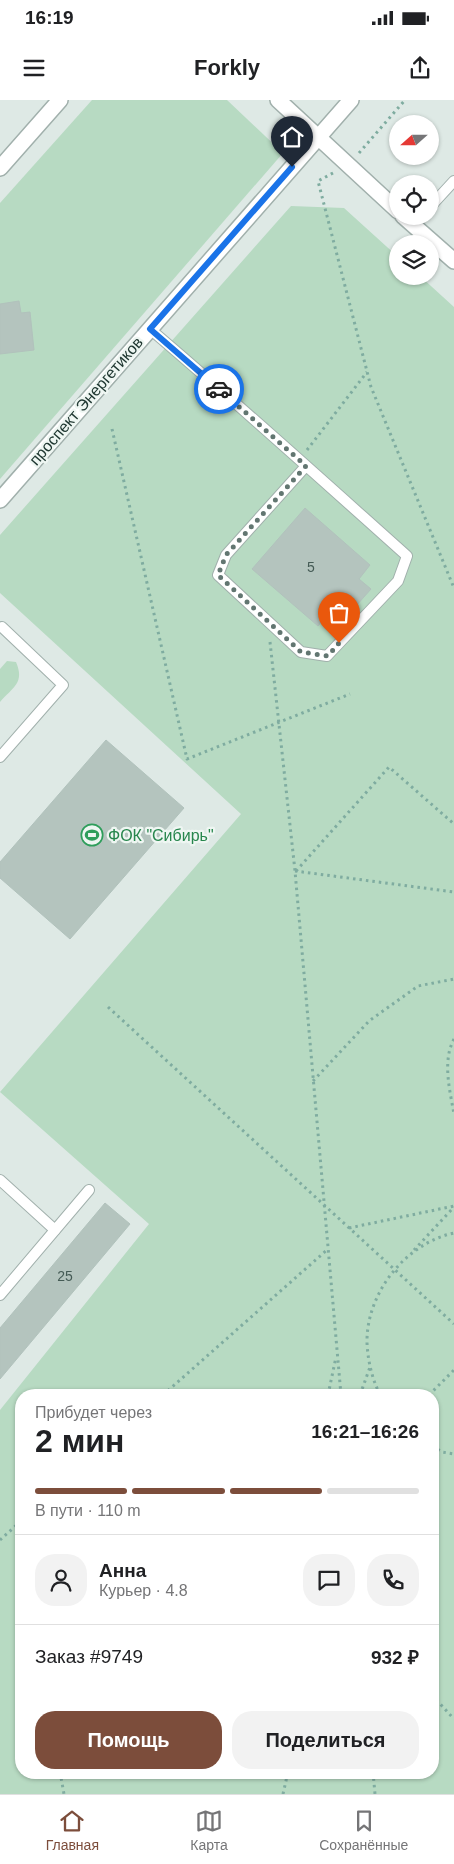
<!DOCTYPE html>
<html lang="ru">
<meta charset="utf-8">
<style>
:root{--surface:#fff;--page:#f2f2f2;--text:#202124;--muted:#757577;--line:#e0e0e0;--accent:#7c4d3b}
body{margin:0;font-family:Helvetica,sans-serif;background:var(--page);color:var(--text);height:100vh;display:flex;flex-direction:column;font-size:19px;white-space:nowrap}
*{box-sizing:border-box;margin:0}
p{font-size:16px;color:var(--muted)}
.icon{flex:none;width:28px;height:28px;fill:none;stroke:currentColor;stroke-width:2;stroke-linecap:round;stroke-linejoin:round}
.map{position:relative;flex:1;overflow:hidden}
.side{position:absolute;left:15px;top:1289px;width:424px;height:390px;display:flex;flex-direction:column;background:var(--surface);border-radius:20px;box-shadow:0 1px 4px #0004}
.side>*{flex:none}
.needle{width:32px;rotate:249deg}
.buttons{position:absolute;left:389px;top:15px;display:grid;gap:10px}
.buttons a{display:grid;place-items:center;width:50px;height:50px;border-radius:50%;background:var(--surface);box-shadow:0 1px 4px #0004;font-size:25px}
.pin{position:absolute;display:grid;place-items:center;width:42px;height:42px;color:#fff;margin:-51px -21px;border-radius:50% 50% 50% 0;rotate:-45deg;box-shadow:0 0 5px #0007}
.pin .icon{rotate:45deg}
.courier{position:absolute;display:grid;place-items:center;width:50px;height:50px;margin:-25px;border:4px solid #1a73e8;border-radius:50%;background:#fff;color:#222;box-shadow:0 1px 6px #0007}
.overview em{font-style:normal;font-weight:700}
.overview div{display:flex;flex-direction:column-reverse}
.overview{display:flex;align-items:center;justify-content:space-between;height:85px;padding:0 20px}
h1{font-size:32px;font-weight:700;line-height:38px}
.bar{display:grid;grid-template-columns:repeat(4,1fr);gap:8px 5px;align-content:center;height:60px;padding:0 20px}
.bar i{height:6px;border-radius:4px;background:var(--line)}
.bar .active{background:var(--accent)}
.bar p{grid-column:span 4}
.line{display:flex;align-items:center;gap:12px;padding:0 20px;border-top:1px solid var(--line)}
.line div{flex:1}
.round{display:grid;place-items:center;flex:none;width:52px;height:52px;border-radius:20px;background:var(--page)}
.action{display:flex;gap:10px;margin-top:auto;padding:10px 20px}
.action a{flex:1;height:58px;border-radius:20px;background:var(--accent);color:#fff;font-size:20px;font-weight:700;line-height:58px;text-align:center}
.action a+a{background:var(--page);color:var(--text)}
.status{display:flex;justify-content:space-between;align-items:center;height:35px;padding:0 25px;background:var(--surface);direction:ltr}
.status svg{height:14px;fill:currentColor}
header{display:flex;justify-content:space-between;align-items:center;height:65px;padding:0 20px;background:var(--surface);font-size:22px;font-weight:700}
.tab-bar{display:flex;justify-content:space-around;align-items:center;height:70px;border-top:1px solid var(--line);background:var(--surface);font-size:14px;color:var(--muted)}
.tab-bar a{display:grid;justify-items:center;gap:2px}
.tab-bar .active{color:var(--accent)}
.map>svg:first-child{display:block}
.green{fill:#b7dac2;fill-rule:evenodd}
.building{fill:#b4c4be;stroke:#b1c2bc}
.lines{fill:none;stroke-linecap:round;stroke-linejoin:round}
.lane-casing{stroke:#a1b0ac;stroke-width:12}
.street-casing{stroke:#a1b0ac;stroke-width:18}
.path{stroke:#7faca0;stroke-width:3;stroke-dasharray:2.5 4;stroke-linecap:butt}
.lane{stroke:#fff;stroke-width:10}
.street{stroke:#fff;stroke-width:15}
.done{stroke:#627671;stroke-width:5;stroke-dasharray:0 9}
.route{stroke:#1a73e8;stroke-width:6}
.labels{text-anchor:middle;dominant-baseline:central;stroke-width:4.5;stroke-linejoin:round;paint-order:stroke}
.number-label{font-size:14px;fill:#455b55}
.street-label{font-size:16px;fill:#203832;stroke:#eef6f2}
.leisure-label{font-size:16px;fill:#27864d;stroke:#eef6f2;text-anchor:start}
</style>
<div class="status"><b>16:19</b><svg viewBox="0 0 49 12"><path d="M0 12V9h3v3zM5 12V6h3v6zM10 12V3h3v9zM15 12V0h3v12zM26 1h20v11H26zM47 4h2v5h-2z"/></svg></div>
<header><svg class="icon" aria-label="menu" viewBox="0 0 24 24"><path d="M4 6h16M4 12h16M4 18h16"/></svg>Forkly<svg class="icon" aria-label="share" viewBox="0 0 24 24"><path d="M12 15V3M7 8l5-5 5 5M5 13v7h14v-7"/></svg></header>
<div class="map">
<svg width="454" height="1694" viewBox="0 0 454 1694">
<rect width="100%" height="100%" fill="#dee9e5"/>
<g class="green">
<path d="M 92,0 L 227,0 L 283,53 L 0,379 L 0,103 Z"/>
<path d="M 291,106 L 344,108 L 397,156 L 398,176 L 420,176 L 454,207 L 454,1694 L 0,1694 L 0,1310 L 149,1124 L 0,992 L 241,714 L 0,493 L 0,435 ZM 21,1295 L 432,1295 L 432,1672 L 21,1672 Z"/>
<path d="M 7,561 L 16,562 C 25,583 13,587 0,602 L 0,569 Z"/>
</g>
<g class="building">
<path d="M 19,201 L 21,213 L 30,212 L 34,250 L 0,254 L 0,204 Z"/>
<path d="M 305,408 L 370,465 L 359,479 L 371,489 L 341,523 L 329,513 L 318,526 L 252,469 Z"/>
<path d="M 106,640 L 184,708 L 70,839 L 0,778 L 0,762 Z"/>
<path d="M 105,1103 L 130,1124 L 0,1279 L 0,1228 Z"/>
</g>
<g class="lines">
<g class="lane-casing">
<g id="lane">
<path d="M 430,107 L 454,81"/>
<path d="M 150,229 C 237,303 322,380 407,456 L 398,481 L 327,556 L 301,552 L 218,475 L 226,455 L 306,366"/>
<path d="M 0,657 L 63,585 L 2,527"/>
<path d="M 0,1080 L 55,1130"/>
<path d="M 0,1195 L 89,1090"/>
</g>
</g>
<g class="street-casing">
<g id="street">
<path d="M 278,0 L 398,111"/>
<path d="M 0,68 L 60,0"/>
<path d="M 403,116 L 454,161"/>
<path d="M 0,400 L 351,0"/>
</g>
</g>
<g class="path">
<path d="M 359,53 L 405,0"/>
<path d="M 333,73 L 318,81 L 371,287 L 454,488"/>
<path d="M 112,329 L 187,659 L 350,594"/>
<path d="M 307,350 L 367,272"/>
<path d="M 270,542 L 295,771 L 341,1295"/>
<path d="M 295,771 L 454,792"/>
<path d="M 296,771 L 389,667 L 454,724"/>
<path d="M 108,907 L 454,1224"/>
<path d="M 454,939 C 442,961 450,991 454,1014"/>
<path d="M 313,981 L 369,921 L 418,886 L 454,879"/>
<path d="M 349,1128 L 454,1106"/>
<path d="M 414,1150 L 454,1107"/>
<path d="M 163,1295 L 328,1149"/>
<path d="M 328,1295 L 336,1257"/>
<path d="M 360,1295 L 370,1267"/>
<path d="M 380,1295 C 372,1278 368,1262 367,1243 C 366,1193 406,1143 454,1133"/>
<path d="M 429,1295 L 454,1270"/>
<path d="M 432,1346 L 442,1352 L 454,1354"/>
<path d="M 0,1440 L 21,1421"/>
<path d="M 432,1595 L 454,1619"/>
<path d="M 60,1672 L 64,1694"/>
<path d="M 373,1672 L 375,1694"/>
<path d="M 283,1694 L 288,1672"/>
</g>
<use href="#lane" class="lane"/>
<use href="#street" class="street"/>
</g>
<g class="lines">
<path class="done" d="M 219,289 L 306,366 L 226,455 L 218,475 L 301,552 L 328,556 L 339,543"/>
<path class="route" d="M 219,289 L 150,229 L 292,67"/>
</g>
<defs>
<g id="stadium-ring" transform="scale(1.125)"><circle r="9.5" fill="#eef6f2" stroke="#2e9e5b" stroke-width="1.5"/><path d="M0-5a6.5 5 0 1 0 0 10a6.5 5 0 1 0 0-10ZM-3.5-1.8h7v3.6h-7Z" fill="#2e9e5b"/></g>
</defs>
<g fill-rule="evenodd">
<use href="#stadium-ring" x="92" y="735"/>
</g>
<g class="labels">
<g class="number-label">
<text x="311" y="467">5</text>
<text x="65" y="1176">25</text>
</g>
<g class="street-label">
<text transform="translate(86 301) rotate(-49)">проспект Энергетиков</text>
</g>
<g class="leisure-label">
<text x="108" y="735">ФОК "Сибирь"</text>
</g>
</g>
</svg>
<div class="buttons">
<a><svg class="needle" viewBox="-14 -14 28 28"><path d="M0-13l5 13h-10z" fill="#e53935"/><path d="M0 13l5-13h-10z" fill="#757577"/></svg></a>
<a><svg class="icon" aria-label="locate" viewBox="0 0 24 24"><circle cx="12" cy="12" r="6"/><path d="M12 2v4M12 18v4M2 12h4M18 12h4"/></svg></a>
<a><svg class="icon" aria-label="layers" viewBox="0 0 24 24"><path d="M12 4l9 5-9 5-9-5zM3 14l9 5 9-5"/></svg></a>
</div>
<div class="pin" style="left:339px;top:543px;background:#ea580c"><svg class="icon" aria-label="bag" viewBox="0 0 24 24"><path d="M5 8h14l-1 12H6zM9 8a3 3 0 0 1 6 0"/></svg></div>
<div class="pin" style="left:292px;top:67px;background:#1f2937"><svg class="icon" aria-label="home" viewBox="0 0 24 24"><path d="M3 11l9-7 9 7M6 9v11h12V9"/></svg></div>
<div class="courier" style="left:219px;top:289px"><svg class="icon" aria-label="car" viewBox="0 0 24 24"><path d="M5 17H2v-5l4-1 3-4h7l3 4 3 1v5h-3M9 17h6M6 11h13"/><circle cx="7" cy="17" r="2"/><circle cx="17" cy="17" r="2"/></svg></div>
<section class="side">
<div class="overview"><div><h1>2 мин</h1><p>Прибудет через</p></div><em>16:21–16:26</em></div>
<div class="bar"><i class="active"></i><i class="active"></i><i class="active"></i><i></i><p>В пути · 110 m</p></div>
<div class="line" style="height:90px"><a class="round"><svg class="icon" aria-label="person" viewBox="0 0 24 24"><circle cx="12" cy="8" r="4"/><path d="M4 21q1-7 8-7t8 7"/></svg></a><div><b>Анна</b><p>Курьер · 4.8</p></div><a class="round"><svg class="icon" aria-label="chat" viewBox="0 0 24 24"><path d="M4 5h16v11H9l-5 4z"/></svg></a><a class="round"><svg class="icon" aria-label="phone" viewBox="0 0 24 24"><path d="M5 4h4l2 5-3 2q2 4 5 5l2-3 5 2v4C11 20 4 13 5 4z"/></svg></a></div>
<div class="line" style="height:65px"><div>Заказ #9749</div><b>932 ₽</b></div>
<div class="action"><a>Помощь</a><a>Поделиться</a></div>
</section>
</div>
<nav class="tab-bar">
<a class="active"><svg class="icon" aria-label="home" viewBox="0 0 24 24"><path d="M3 11l9-7 9 7M6 9v11h12V9"/></svg>Главная</a>
<a><svg class="icon" aria-label="map" viewBox="0 0 24 24"><path d="M3 6l6-2 6 2 6-2v14l-6 2-6-2-6 2zM9 4v14M15 6v14"/></svg>Карта</a>
<a><svg class="icon" aria-label="saved" viewBox="0 0 24 24"><path d="M7 4h10v16l-5-4-5 4z"/></svg>Сохранённые</a>
</nav>
